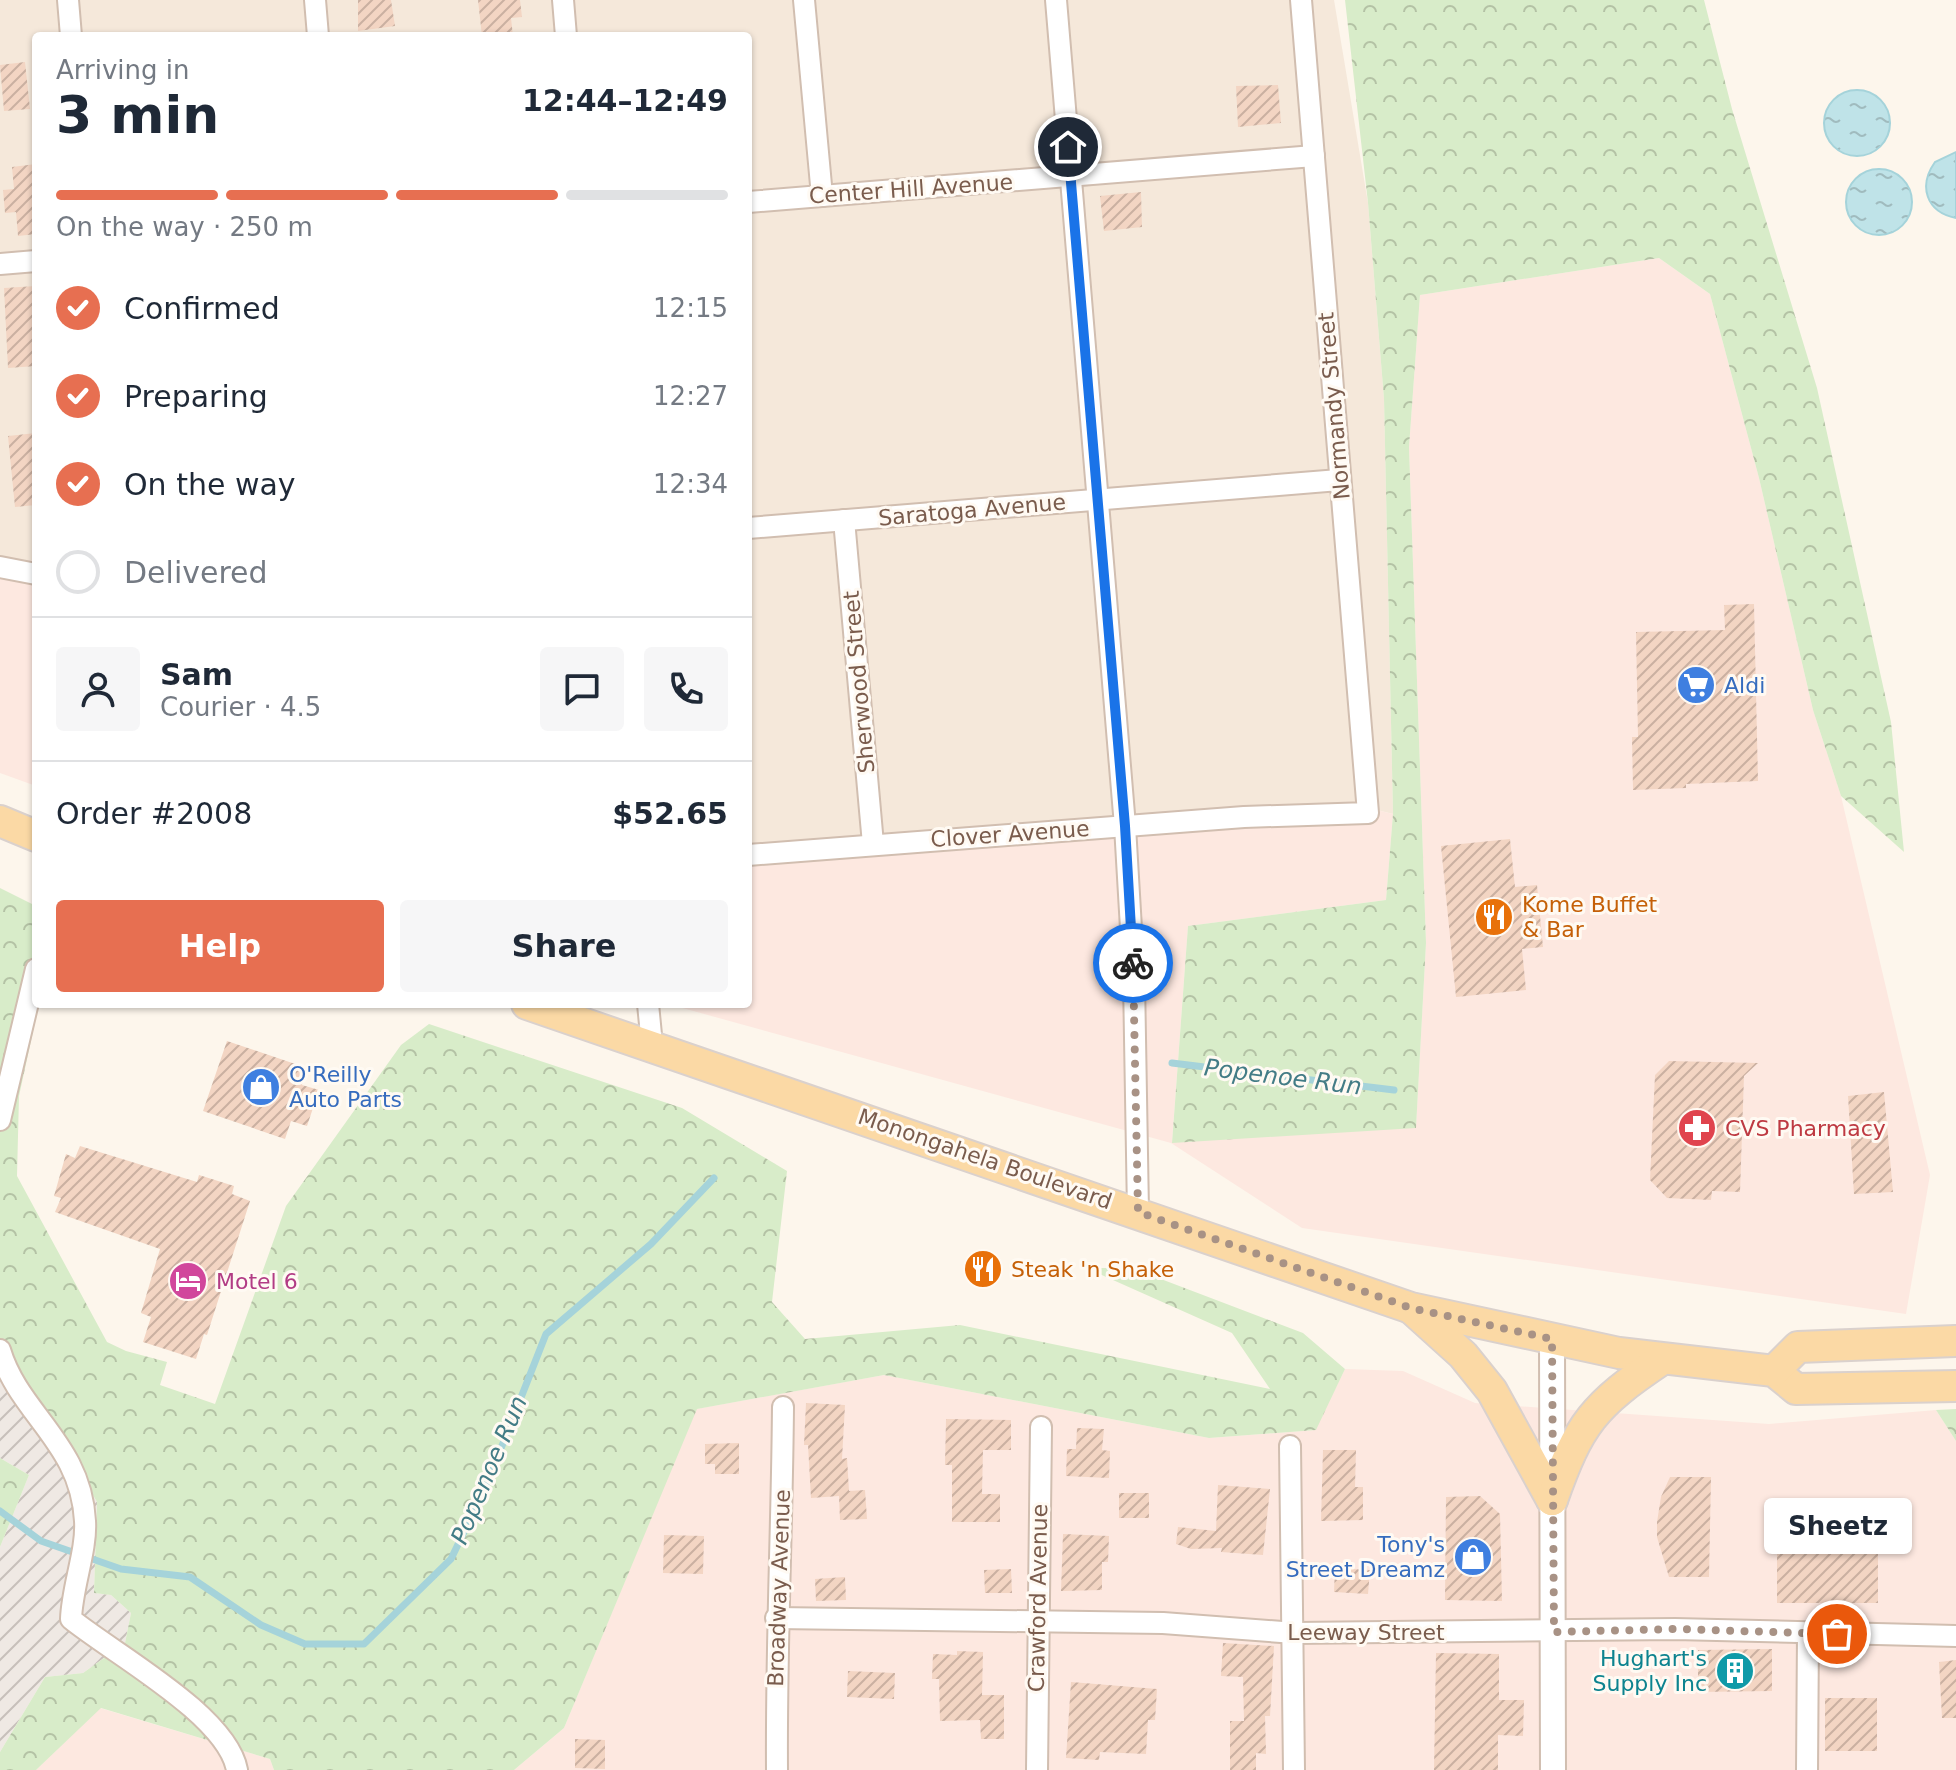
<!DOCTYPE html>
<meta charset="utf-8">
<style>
:root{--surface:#fff;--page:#f6f6f7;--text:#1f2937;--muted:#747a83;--line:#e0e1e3;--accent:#e76f51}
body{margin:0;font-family:"DejaVu Sans",sans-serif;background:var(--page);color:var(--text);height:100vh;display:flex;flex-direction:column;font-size:30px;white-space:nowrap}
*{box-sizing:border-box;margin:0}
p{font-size:26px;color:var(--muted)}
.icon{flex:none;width:44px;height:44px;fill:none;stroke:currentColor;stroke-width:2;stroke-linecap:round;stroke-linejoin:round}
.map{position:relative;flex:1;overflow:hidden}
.details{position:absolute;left:32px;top:32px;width:720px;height:976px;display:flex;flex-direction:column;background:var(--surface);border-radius:8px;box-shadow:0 2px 6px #0004}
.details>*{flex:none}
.pin{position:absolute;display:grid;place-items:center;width:68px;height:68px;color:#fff;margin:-34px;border:4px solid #fff;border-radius:50%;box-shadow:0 2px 8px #0007}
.courier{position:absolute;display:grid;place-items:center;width:80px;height:80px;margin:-40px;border:6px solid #1a73e8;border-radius:50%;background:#fff;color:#222;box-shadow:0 2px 10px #0007}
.bubble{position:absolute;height:56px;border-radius:8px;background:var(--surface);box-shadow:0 2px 6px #0004;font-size:26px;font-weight:700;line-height:56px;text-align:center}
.headline em{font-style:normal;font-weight:700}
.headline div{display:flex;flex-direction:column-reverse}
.headline{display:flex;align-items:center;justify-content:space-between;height:136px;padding:0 24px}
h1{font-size:52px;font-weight:700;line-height:60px}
.bar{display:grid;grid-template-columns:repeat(4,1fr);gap:12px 8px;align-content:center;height:96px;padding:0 24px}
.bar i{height:10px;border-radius:6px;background:var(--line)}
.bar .selected{background:var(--accent)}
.bar p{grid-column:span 4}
.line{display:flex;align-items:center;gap:20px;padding:0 24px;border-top:2px solid var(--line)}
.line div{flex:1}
.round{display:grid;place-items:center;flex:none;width:84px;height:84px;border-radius:8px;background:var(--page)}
ol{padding:0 24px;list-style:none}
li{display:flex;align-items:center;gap:24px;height:88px}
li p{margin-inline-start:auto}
li .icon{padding:8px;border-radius:50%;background:var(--accent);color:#fff;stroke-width:4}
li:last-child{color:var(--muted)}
li i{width:44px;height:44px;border:4px solid var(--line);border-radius:50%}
.cta{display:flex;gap:16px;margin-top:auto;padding:16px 24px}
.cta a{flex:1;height:92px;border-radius:8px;background:var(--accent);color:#fff;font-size:32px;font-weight:700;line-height:92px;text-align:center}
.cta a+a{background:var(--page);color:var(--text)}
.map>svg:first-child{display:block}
.residential{fill:#f5e8da}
.commercial{fill:#fde8e0}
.industrial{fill:url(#industrial-furrows)}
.forest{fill:url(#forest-crowns)}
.water{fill:url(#water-ripples);stroke:#a5d3da;stroke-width:2}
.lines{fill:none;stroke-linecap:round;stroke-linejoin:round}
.stream{stroke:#a5d3da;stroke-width:7}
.building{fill:url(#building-hatch)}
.minor-casing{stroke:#d1beb0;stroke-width:24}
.tertiary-casing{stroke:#d1beb0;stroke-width:28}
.primary-casing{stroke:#dad1cd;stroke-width:34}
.minor{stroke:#fff;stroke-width:20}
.tertiary{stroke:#fff;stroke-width:24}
.primary{stroke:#fbd9a5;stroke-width:30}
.done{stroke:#a89285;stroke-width:8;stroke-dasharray:0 14.4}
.route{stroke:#1a73e8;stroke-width:10}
.labels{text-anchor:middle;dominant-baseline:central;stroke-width:6;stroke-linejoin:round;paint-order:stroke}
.street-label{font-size:22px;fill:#7a5c4d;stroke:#fffaf3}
.shop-label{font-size:22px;fill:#366cbe;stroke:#fffaf3;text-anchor:start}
.food-label{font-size:22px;fill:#c56008;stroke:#fffaf3;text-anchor:start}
.health-label{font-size:22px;fill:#be3a42;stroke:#fffaf3;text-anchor:start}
.hotel-label{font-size:22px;fill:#b23c85;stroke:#fffaf3;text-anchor:start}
.culture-label{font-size:22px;fill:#0d838f;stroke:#fffaf3;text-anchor:end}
.water-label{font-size:24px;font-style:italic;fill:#437c86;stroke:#fffaf3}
</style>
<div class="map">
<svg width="1956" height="1770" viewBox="0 0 1956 1770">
<defs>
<pattern id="industrial-furrows" width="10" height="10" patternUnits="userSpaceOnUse" patternTransform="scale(2)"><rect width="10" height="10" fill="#efe9e4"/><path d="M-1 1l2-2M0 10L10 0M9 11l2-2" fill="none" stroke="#c7c0bb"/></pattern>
<pattern id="forest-crowns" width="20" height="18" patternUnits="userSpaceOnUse" patternTransform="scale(2)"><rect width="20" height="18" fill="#d8ecc9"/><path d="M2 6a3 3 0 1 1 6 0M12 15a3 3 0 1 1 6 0" fill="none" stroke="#b4c2a5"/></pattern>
<pattern id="water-ripples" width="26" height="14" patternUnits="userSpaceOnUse" patternTransform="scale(2)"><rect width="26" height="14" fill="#bfe3e8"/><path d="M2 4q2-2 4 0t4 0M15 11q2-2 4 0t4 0" fill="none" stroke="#a0bbbe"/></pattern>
<pattern id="building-hatch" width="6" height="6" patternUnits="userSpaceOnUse" patternTransform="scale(2)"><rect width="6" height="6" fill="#f3d5c3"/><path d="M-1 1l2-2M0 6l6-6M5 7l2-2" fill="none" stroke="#cab0a1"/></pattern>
</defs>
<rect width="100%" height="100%" fill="#fdf6ec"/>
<path class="residential" d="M 0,0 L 1334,0 L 1368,203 L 1384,399 L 1393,814 L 1369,808 L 748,857 L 748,36 L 36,36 L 36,561 L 0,563 Z"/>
<g class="commercial">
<path d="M 1659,258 L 1710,294 L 1759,478 L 1813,710 L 1841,796 L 1930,1175 L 1906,1314 L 1302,1228 L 1171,1143 L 668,1004 L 748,1004 L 748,857 L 1369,808 L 1393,814 L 1386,900 L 1188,926 L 1172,1142 L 1416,1127 L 1426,943 L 1409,447 L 1420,295 Z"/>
<path d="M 36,560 L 36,786 L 0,773 L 0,562 Z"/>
<path d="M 1345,1369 L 1403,1371 L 1475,1403 L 1769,1424 L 1936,1410 L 1956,1441 L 1956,1770 L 514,1770 L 564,1728 L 696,1409 L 884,1375 L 1209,1438 L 1315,1430 Z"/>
<path d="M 100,1708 L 270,1759 L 274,1770 L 36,1770 Z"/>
</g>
<path class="industrial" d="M 14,1361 L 97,1502 L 94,1593 L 111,1595 L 131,1613 L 125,1643 L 83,1673 L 45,1677 L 0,1752 L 0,1547 L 29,1475 L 0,1458 L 0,1362 Z"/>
<g class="forest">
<path d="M 1345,0 L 1704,0 L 1732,109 L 1817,388 L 1891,722 L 1904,852 L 1841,796 L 1813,710 L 1759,478 L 1710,294 L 1659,258 L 1420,295 L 1409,447 L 1426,943 L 1416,1128 L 1172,1143 L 1188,926 L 1386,900 L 1393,814 L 1384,399 L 1368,203 Z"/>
<path d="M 0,888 L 36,906 L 36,1004 L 39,1004 L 19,1096 L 17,1176 L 107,1342 L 126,1351 L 167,1362 L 160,1385 L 215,1404 L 286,1206 L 401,1045 L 429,1024 L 682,1108 L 787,1171 L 772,1302 L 805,1339 L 960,1325 L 1270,1389 L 1232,1333 L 1086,1268 L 1132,1268 L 1303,1333 L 1345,1369 L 1316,1430 L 1209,1438 L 884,1375 L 697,1409 L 564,1728 L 514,1770 L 274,1770 L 270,1759 L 101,1708 L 36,1770 L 0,1770 L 0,1752 L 45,1677 L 83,1673 L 125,1643 L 131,1613 L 111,1595 L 94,1593 L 97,1502 L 14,1361 L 0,1362 Z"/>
<path d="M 1956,1409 L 1956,1441 L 1936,1410 Z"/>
<path d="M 0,1458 L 29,1475 L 0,1547 Z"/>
</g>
<g class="water">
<circle cx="1857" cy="123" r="33"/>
<path d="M 1956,152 L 1956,218 C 1926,212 1918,186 1935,162 Z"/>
<circle cx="1879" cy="202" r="33"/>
</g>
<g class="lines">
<g class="stream">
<path d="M 1172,1063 L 1394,1090"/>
<path d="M 0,1511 L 41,1541 L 121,1569 L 190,1577 L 261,1625 L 305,1644 L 364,1644 L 451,1559 L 487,1484 L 546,1334 L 651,1244 L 714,1178"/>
</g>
</g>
<g class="building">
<path d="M 358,0 L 391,0 L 395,26 L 358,31 Z"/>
<path d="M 478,0 L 520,0 L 522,17 L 511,18 L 513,36 L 482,36 Z"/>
<path d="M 25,62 L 30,109 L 4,111 L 0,65 Z"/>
<path d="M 1278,85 L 1281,123 L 1238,127 L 1236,86 Z"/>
<path d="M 36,164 L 36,234 L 18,236 L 16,212 L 5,213 L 3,190 L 14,189 L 12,167 Z"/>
<path d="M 1141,192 L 1142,227 L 1104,231 L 1100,196 Z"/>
<path d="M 36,286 L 36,366 L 8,368 L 4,288 Z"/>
<path d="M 36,433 L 36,505 L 15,507 L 8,436 Z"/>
<path d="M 1754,604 L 1758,781 L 1686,784 L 1686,788 L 1633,790 L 1632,737 L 1638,737 L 1636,632 L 1725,630 L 1724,605 Z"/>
<path d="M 1510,839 L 1515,887 L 1537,885 L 1543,947 L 1522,949 L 1526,990 L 1456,997 L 1441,846 Z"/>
<path d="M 227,1041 L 307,1068 L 302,1085 L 319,1090 L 307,1126 L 291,1121 L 285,1139 L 203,1111 Z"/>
<path d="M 1669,1061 L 1758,1063 L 1744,1076 L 1740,1192 L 1712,1191 L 1711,1200 L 1667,1198 L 1650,1180 L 1655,1075 Z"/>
<path d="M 1884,1092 L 1893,1192 L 1854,1194 L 1848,1096 Z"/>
<path d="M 80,1146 L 197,1182 L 199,1175 L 234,1186 L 232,1194 L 250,1201 L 207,1335 L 204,1334 L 196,1359 L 143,1342 L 151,1317 L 141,1313 L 160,1249 L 55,1212 L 61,1198 L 54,1196 L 66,1154 L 75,1158 Z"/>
<path d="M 806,1403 L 845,1405 L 842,1459 L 847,1458 L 849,1491 L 865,1490 L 867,1519 L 840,1520 L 839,1496 L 811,1498 L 808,1445 L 804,1445 Z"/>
<path d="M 946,1419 L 1011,1420 L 1011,1450 L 983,1450 L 982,1494 L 1000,1494 L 1000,1522 L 952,1522 L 952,1465 L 945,1465 Z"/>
<path d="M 1077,1428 L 1104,1429 L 1102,1450 L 1110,1451 L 1109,1478 L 1066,1476 L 1067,1449 L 1076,1449 Z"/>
<path d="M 739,1443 L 739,1474 L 715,1474 L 715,1464 L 705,1464 L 705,1444 Z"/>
<path d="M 1323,1450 L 1356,1450 L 1355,1487 L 1363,1487 L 1363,1520 L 1321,1521 Z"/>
<path d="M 1670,1477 L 1711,1477 L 1709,1577 L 1669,1577 L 1657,1537 L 1657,1522 L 1661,1497 Z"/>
<path d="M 1218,1485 L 1270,1489 L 1263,1555 L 1221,1552 L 1222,1548 L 1191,1549 L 1176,1544 L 1178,1527 L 1216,1531 Z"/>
<rect x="1119" y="1493" width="30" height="25"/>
<path d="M 1480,1496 L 1500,1514 L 1502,1601 L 1445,1600 L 1446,1497 Z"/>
<path d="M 1063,1534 L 1109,1536 L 1108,1562 L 1102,1562 L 1102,1590 L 1061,1591 Z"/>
<path d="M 664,1535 L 704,1536 L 703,1574 L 663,1573 Z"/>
<path d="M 1878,1539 L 1878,1603 L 1777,1603 L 1777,1540 Z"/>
<path d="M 1335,1568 L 1370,1570 L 1368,1594 L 1334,1592 Z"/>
<path d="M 1011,1569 L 1012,1593 L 985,1593 L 984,1570 Z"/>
<path d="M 845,1577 L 846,1600 L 816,1601 L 815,1579 Z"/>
<path d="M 1223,1643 L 1274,1646 L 1270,1716 L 1265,1716 L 1266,1754 L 1256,1753 L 1256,1770 L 1230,1770 L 1230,1721 L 1244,1721 L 1243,1677 L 1221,1676 Z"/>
<path d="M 1772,1649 L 1772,1691 L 1698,1692 L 1698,1650 Z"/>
<path d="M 957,1651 L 983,1652 L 982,1695 L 1004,1695 L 1004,1739 L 981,1739 L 980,1720 L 940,1721 L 939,1679 L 932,1679 L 933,1654 L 957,1655 Z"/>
<path d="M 1436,1653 L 1499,1654 L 1499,1700 L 1524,1700 L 1523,1736 L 1498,1735 L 1498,1770 L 1434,1770 Z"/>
<path d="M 1956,1660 L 1956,1718 L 1942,1718 L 1939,1662 Z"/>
<path d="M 848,1671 L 895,1673 L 894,1699 L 847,1697 Z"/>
<path d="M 1071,1682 L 1157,1689 L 1155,1720 L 1148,1720 L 1146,1754 L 1100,1752 L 1099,1760 L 1066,1758 Z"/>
<rect x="1825" y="1698" width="52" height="53"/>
<path d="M 575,1739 L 605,1740 L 605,1769 L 575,1768 Z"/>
</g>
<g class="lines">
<g class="minor-casing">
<g id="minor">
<path d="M 68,0 L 71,36"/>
<path d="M 315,0 L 318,36"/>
<path d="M 563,0 L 566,36"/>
<path d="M 804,0 L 822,196"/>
<path d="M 1056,0 L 1125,826 L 1134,980 L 1138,1212"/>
<path d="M 748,202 L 1314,156"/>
<path d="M 0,264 L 36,261"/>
<path d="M 844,520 L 873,844"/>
<path d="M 748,528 L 1339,480"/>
<path d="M 0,567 L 36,574"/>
<path d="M 748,855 L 1244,817 L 1368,813 L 1301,0"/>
<path d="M 648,1004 L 652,1045"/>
<path d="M 0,1120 L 36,969"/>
<path d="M 0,1350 C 19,1414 81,1443 85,1521 C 87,1550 72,1587 71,1619 C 114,1654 227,1715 237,1770"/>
<path d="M 1290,1446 L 1294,1770"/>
<path d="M 776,1618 L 1163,1623 L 1295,1633 L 1675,1629 L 1956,1636"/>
<path d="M 777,1770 C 776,1649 782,1528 783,1407"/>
<path d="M 1037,1770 L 1041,1427"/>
<path d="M 1807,1770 L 1808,1634"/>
</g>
</g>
<g class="tertiary-casing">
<path id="tertiary" d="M 1552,1339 L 1553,1770"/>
</g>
<g class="primary-casing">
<g id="primary">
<path d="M 0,821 L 36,836"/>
<path d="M 527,1004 L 1411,1308 L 1619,1353 L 1774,1371 L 1796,1389 L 1956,1386"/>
<path d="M 1412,1309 L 1463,1355 L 1492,1391 L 1552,1500"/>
<path d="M 1774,1371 L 1798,1347 L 1956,1341"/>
<path d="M 1552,1500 C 1579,1423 1594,1405 1661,1360"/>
</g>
</g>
<use href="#minor" class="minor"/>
<use href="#tertiary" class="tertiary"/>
<use href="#primary" class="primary"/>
</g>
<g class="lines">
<path class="done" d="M 1133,963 L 1138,1212 L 1411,1308 L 1552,1339 L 1554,1632 L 1675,1629 L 1837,1634"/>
<path class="route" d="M 1068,147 L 1125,826 L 1133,963"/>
</g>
<defs>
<g id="supermarket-disc" transform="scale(2)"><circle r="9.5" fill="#3f7fe0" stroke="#fffaf3"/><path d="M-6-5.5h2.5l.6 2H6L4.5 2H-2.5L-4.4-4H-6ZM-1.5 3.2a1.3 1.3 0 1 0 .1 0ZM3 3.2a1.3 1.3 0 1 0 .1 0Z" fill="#fff"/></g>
<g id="restaurant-disc" transform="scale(2)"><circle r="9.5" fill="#e8710a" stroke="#fffaf3"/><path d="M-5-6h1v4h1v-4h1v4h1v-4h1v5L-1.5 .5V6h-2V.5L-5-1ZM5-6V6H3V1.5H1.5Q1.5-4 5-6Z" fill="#fff"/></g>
<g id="shop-disc" transform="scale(2)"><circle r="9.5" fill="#3f7fe0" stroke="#fffaf3"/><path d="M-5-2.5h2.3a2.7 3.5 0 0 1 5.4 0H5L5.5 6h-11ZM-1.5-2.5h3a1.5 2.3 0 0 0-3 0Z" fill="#fff"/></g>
<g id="pharmacy-disc" transform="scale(2)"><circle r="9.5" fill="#e0444e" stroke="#fffaf3"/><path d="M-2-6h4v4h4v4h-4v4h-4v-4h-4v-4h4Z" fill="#fff"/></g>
<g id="hotel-disc" transform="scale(2)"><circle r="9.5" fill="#d1479c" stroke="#fffaf3"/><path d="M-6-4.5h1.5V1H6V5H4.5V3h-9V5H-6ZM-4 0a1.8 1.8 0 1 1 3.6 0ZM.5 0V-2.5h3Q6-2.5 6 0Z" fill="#fff"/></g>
<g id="building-disc" transform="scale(2)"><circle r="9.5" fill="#0f9aa8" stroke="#fffaf3"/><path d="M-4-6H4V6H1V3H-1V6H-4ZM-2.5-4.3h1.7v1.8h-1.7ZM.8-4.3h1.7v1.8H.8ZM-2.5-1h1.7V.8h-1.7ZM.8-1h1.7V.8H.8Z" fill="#fff"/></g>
</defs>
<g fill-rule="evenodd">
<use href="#supermarket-disc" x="1696" y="685"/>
<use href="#restaurant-disc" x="1494" y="917"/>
<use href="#shop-disc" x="261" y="1087"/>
<use href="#pharmacy-disc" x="1697" y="1128"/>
<use href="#restaurant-disc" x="983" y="1269"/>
<use href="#hotel-disc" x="188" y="1281"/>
<use href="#shop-disc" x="1473" y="1557"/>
<use href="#building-disc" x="1735" y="1671"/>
</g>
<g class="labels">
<g class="street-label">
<text transform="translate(911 189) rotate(-4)">Center Hill Avenue</text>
<text transform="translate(1334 406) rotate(-95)">Normandy Street</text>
<text transform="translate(972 510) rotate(-5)">Saratoga Avenue</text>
<text transform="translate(859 682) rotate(-95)">Sherwood Street</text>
<text transform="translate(1010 834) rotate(-4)">Clover Avenue</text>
<text transform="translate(985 1159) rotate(19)">Monongahela Boulevard</text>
<text transform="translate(779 1588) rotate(-88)">Broadway Avenue</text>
<text transform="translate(1038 1598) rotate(-89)">Crawford Avenue</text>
<text x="1366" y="1632">Leeway Street</text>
</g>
<g class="shop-label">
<text x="1724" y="685">Aldi</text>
<text x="289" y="1074">O'Reilly<tspan x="289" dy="25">Auto Parts</tspan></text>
<text x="1445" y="1544" text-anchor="end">Tony's<tspan x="1445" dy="25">Street Dreamz</tspan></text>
</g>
<g class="food-label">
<text x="1522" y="904">Kome Buffet<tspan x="1522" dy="25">&amp; Bar</tspan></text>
<text x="1011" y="1269">Steak 'n Shake</text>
</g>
<g class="health-label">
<text x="1725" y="1128">CVS Pharmacy</text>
</g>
<g class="hotel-label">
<text x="216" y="1281">Motel 6</text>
</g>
<g class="culture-label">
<text x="1707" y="1658">Hughart's<tspan x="1707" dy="25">Supply Inc</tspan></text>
</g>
<g class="water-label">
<text transform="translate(1283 1077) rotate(7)">Popenoe Run</text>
<text transform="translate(489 1470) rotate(-67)">Popenoe Run</text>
</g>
</g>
</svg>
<div class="pin" style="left:1837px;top:1634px;background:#ea580c"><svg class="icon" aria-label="bag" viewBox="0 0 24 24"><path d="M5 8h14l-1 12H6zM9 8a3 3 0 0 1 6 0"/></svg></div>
<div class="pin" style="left:1068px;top:147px;background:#1f2937"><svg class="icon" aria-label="home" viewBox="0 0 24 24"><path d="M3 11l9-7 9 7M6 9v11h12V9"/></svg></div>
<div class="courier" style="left:1133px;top:963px"><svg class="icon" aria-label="bike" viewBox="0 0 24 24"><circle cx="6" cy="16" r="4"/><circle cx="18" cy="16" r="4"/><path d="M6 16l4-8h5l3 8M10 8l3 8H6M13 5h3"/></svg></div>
<div class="bubble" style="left:1764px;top:1498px;width:148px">Sheetz</div>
<section class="details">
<div class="headline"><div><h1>3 min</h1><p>Arriving in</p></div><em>12:44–12:49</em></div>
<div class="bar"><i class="selected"></i><i class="selected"></i><i class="selected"></i><i></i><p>On the way · 250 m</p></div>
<ol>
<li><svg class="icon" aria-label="check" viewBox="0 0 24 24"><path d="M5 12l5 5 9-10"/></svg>Confirmed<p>12:15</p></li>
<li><svg class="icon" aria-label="check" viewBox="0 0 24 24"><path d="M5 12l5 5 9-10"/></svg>Preparing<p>12:27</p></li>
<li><svg class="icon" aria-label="check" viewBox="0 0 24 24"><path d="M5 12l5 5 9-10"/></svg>On the way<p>12:34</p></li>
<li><i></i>Delivered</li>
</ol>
<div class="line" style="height:144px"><a class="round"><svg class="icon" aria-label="person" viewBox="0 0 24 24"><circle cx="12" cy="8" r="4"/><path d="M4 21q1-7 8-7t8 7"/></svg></a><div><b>Sam</b><p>Courier · 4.5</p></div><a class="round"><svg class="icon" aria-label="chat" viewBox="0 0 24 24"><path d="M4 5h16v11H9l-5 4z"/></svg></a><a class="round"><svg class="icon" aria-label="phone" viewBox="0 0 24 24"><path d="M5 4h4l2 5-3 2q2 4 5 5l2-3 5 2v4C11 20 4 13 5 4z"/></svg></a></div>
<div class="line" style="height:104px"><div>Order #2008</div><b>$52.65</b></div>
<div class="cta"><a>Help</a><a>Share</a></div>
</section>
</div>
